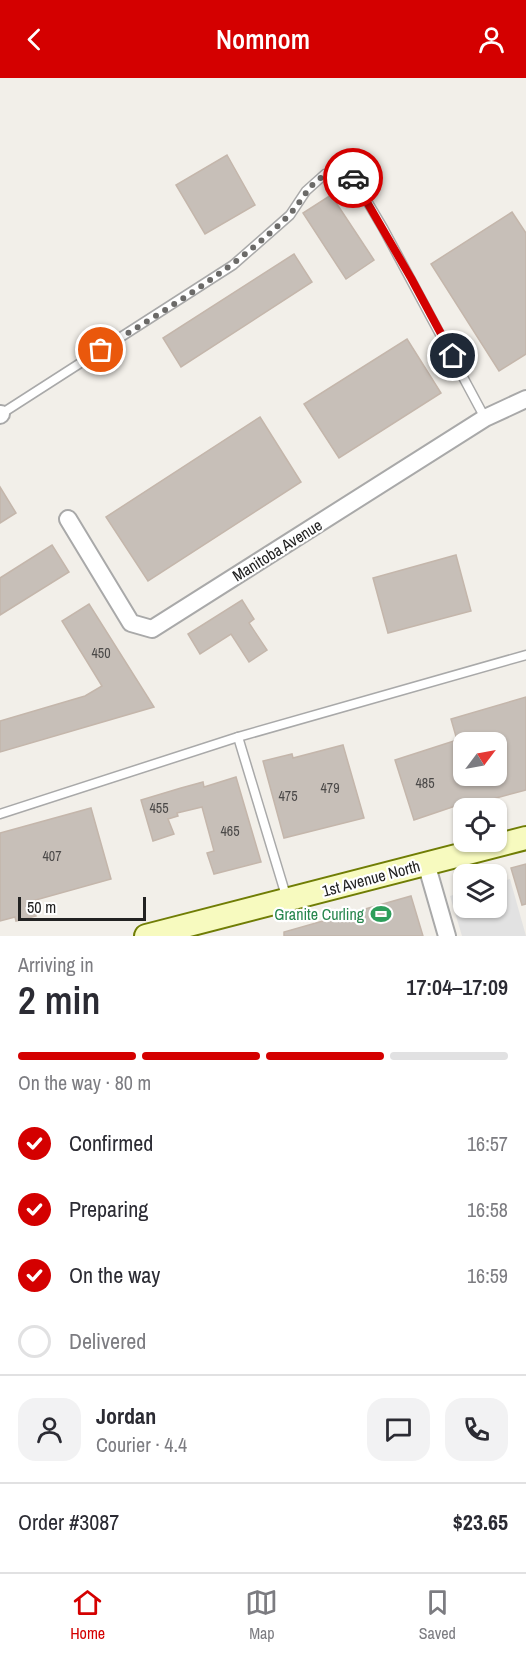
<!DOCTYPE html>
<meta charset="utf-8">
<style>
:root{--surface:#fff;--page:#f2f2f3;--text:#2b2b33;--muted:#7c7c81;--line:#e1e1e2;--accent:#d40000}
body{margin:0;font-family:"Archivo Narrow",sans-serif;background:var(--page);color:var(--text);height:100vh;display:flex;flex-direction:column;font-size:22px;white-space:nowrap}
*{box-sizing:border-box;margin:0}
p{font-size:20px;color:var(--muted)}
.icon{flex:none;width:33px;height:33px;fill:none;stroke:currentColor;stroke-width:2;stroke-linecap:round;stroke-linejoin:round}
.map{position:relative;height:858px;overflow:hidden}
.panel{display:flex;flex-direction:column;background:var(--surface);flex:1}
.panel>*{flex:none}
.needle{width:39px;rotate:58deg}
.fabs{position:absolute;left:453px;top:654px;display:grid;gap:12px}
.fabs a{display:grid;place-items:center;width:54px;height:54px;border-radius:12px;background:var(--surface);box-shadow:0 2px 4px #0004;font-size:30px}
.scale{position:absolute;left:18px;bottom:15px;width:128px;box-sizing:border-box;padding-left:6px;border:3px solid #222;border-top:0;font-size:16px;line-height:21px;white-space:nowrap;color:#222;-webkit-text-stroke:4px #fff;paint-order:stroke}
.pin{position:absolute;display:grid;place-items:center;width:51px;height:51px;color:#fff;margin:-26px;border:3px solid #fff;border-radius:50%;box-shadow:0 2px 6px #0007}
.courier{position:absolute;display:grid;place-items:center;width:60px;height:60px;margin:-30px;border:4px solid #d40000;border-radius:50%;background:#fff;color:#222;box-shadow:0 2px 8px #0007}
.overview em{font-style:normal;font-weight:600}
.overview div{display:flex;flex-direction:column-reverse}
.overview{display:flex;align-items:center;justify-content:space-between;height:102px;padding:0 18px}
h1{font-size:39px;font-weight:600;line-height:45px}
.bar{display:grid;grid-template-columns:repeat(4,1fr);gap:9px 6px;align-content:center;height:72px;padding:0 18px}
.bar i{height:8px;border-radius:4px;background:var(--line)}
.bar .selected{background:var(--accent)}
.bar p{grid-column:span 4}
.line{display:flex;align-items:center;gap:15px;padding:0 18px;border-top:2px solid var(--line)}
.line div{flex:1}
.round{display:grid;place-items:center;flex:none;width:63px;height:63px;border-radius:18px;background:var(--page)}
ol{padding:0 18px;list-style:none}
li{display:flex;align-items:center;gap:18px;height:66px}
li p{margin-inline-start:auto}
li .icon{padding:6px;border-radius:50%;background:var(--accent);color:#fff;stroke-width:4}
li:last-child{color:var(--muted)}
li i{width:33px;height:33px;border:3px solid var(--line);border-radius:50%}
header{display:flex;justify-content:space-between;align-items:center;height:78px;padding:0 18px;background:var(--accent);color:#fff;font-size:27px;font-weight:600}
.dock{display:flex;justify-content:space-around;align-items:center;height:84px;border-top:2px solid var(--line);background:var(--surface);font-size:16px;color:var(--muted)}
.dock a{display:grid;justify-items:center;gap:3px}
.dock .selected{color:var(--accent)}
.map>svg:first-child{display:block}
.parking{fill:#e2e2e2}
.building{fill:#c7bfb8;stroke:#c4b6ab;stroke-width:1.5;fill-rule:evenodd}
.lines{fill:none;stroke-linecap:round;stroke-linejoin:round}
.lane-casing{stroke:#a9a9a9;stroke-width:11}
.street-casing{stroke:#a9a9a9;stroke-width:20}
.secondary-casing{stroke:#707d05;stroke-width:26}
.lane{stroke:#fff;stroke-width:8}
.street{stroke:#fff;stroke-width:16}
.secondary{stroke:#f7fabf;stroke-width:22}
.done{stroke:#6b6a68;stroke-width:6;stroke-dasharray:0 10.8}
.route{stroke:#d40000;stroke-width:8}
.labels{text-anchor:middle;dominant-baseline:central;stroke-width:4.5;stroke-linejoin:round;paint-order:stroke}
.number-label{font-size:14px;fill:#4b4948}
.street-label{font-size:16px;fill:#222;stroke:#fff}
.leisure-label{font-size:16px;fill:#27864d;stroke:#fff;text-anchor:end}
</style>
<header><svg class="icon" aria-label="back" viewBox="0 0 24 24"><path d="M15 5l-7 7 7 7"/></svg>Nomnom<svg class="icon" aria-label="person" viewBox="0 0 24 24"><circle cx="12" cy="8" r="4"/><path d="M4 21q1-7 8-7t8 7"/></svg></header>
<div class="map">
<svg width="526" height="858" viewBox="0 0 526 858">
<rect width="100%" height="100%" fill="#f2efe9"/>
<path class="parking" d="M 510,801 L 526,858 L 462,858 L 450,818 L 463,814 L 464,830 L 496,830 L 497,805 Z"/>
<g class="building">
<path d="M 227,77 L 255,127 L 205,156 L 176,107 Z"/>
<path d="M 331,117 L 374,182 L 346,201 L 303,135 Z"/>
<path d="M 512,134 L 526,155 L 526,276 L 499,293 L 431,186 Z"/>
<path d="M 294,176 L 312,204 L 181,289 L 163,260 Z"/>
<path d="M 407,261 L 441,315 L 339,380 L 304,326 Z"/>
<path d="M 260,339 L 301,404 L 148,503 L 106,439 Z"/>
<path d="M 0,409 L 16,435 L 0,445 Z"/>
<path d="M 52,467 L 69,494 L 0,537 L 0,500 Z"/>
<path d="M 456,477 L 471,533 L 388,555 L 373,500 Z"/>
<path d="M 242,522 L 254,541 L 249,545 L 267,572 L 249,584 L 231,556 L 200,576 L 188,556 Z"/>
<path d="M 89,526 L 154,629 L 0,674 L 0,643 L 85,618 L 102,608 L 62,543 Z"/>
<path d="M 526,619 L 526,712 L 474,726 L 473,722 L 414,742 L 395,682 L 457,662 L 451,641 ZM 464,664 L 496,664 L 496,698 L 464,698 Z"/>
<path d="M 343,667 L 364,740 L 284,760 L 263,683 L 292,676 L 293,680 Z"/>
<path d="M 236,699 L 261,784 L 214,796 L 207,775 L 214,773 L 202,729 L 177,735 L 178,738 L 168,741 L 174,756 L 153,763 L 141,722 L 181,710 L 203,704 L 204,709 Z"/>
<path d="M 91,730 L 111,801 L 32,823 L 36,838 L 16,843 L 15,839 L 0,843 L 0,755 Z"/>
<path d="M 526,786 L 526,826 L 522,827 L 511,790 Z"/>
<path d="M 411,818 L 423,858 L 284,858 L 284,854 Z"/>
</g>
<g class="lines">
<g class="lane-casing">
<g id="lane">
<path d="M 1,336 L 233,187 L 290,137 L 306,113 L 325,96 L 341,92 L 354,101 L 383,150 L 485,340"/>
<path d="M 238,659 L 287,821"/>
<path d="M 0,736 L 238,659 L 526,577"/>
</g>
</g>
<g class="street-casing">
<g id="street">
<path d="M 0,337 L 1,336"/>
<path d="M 68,441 L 131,545 L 152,551 L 485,340 L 526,321"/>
<path d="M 426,785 L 447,858"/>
</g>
</g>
<g class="secondary-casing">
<path id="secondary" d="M 146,858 L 526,760"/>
</g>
<use href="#lane" class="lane"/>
<use href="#street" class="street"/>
<use href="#secondary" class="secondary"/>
</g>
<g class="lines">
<path class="done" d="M 101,272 C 166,231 233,193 288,138 C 308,117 309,99 341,92 L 353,100"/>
<path class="route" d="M 353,100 L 411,200 L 453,278"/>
</g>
<defs>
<g id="stadium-bare" transform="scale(1.62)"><path d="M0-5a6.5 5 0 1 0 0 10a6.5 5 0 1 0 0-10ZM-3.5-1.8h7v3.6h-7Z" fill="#2e9e5b" stroke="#fff" stroke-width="2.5" paint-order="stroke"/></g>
</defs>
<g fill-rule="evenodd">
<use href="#stadium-bare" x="381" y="836"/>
</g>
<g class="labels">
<g class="number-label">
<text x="101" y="575">450</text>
<text x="425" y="705">485</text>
<text x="330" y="710">479</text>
<text x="288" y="718">475</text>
<text x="159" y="730">455</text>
<text x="230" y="753">465</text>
<text x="52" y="778">407</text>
</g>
<g class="street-label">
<text transform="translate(277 472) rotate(-32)">Manitoba Avenue</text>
<text transform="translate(371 800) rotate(-15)">1st Avenue North</text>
</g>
<g class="leisure-label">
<text x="364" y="836">Granite Curling</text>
</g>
</g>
</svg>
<div class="fabs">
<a><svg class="needle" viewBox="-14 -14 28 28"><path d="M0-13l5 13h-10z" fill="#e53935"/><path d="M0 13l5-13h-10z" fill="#7c7c81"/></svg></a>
<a><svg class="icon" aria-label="locate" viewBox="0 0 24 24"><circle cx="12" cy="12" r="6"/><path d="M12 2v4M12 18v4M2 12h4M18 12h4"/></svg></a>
<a><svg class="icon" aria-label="layers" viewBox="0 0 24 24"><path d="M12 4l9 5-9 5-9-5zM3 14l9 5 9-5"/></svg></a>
</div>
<div class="scale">50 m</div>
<div class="pin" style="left:101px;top:272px;background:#ea580c"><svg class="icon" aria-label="bag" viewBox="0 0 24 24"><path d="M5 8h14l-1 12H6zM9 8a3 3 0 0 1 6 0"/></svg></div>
<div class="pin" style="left:453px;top:278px;background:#1f2937"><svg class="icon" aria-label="home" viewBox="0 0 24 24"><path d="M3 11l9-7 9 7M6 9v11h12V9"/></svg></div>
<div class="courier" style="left:353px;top:100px"><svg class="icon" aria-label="car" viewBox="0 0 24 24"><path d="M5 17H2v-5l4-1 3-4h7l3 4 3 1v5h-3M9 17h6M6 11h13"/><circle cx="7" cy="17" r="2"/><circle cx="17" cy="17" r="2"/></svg></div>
</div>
<section class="panel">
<div class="overview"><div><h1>2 min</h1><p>Arriving in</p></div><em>17:04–17:09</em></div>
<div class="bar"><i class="selected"></i><i class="selected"></i><i class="selected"></i><i></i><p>On the way · 80 m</p></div>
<ol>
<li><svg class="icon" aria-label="check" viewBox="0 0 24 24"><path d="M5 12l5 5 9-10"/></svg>Confirmed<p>16:57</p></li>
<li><svg class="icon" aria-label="check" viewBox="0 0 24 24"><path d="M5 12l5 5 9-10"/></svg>Preparing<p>16:58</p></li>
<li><svg class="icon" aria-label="check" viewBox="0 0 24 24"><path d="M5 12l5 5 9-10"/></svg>On the way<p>16:59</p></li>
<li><i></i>Delivered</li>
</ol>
<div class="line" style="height:108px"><a class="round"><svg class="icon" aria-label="person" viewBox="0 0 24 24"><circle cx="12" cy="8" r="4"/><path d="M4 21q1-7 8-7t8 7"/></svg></a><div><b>Jordan</b><p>Courier · 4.4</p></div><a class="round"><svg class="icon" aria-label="chat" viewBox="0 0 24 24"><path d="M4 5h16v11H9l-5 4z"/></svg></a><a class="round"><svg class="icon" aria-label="phone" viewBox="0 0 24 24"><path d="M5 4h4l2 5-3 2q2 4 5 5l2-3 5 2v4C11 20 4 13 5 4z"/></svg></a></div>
<div class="line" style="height:78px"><div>Order #3087</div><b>$23.65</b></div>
</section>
<nav class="dock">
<a class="selected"><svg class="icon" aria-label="home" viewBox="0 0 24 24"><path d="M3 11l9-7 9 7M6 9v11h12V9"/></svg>Home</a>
<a><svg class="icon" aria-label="map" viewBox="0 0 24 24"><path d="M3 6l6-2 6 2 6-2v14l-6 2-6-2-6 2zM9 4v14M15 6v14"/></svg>Map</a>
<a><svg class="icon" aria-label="saved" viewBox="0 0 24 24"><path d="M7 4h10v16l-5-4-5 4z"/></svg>Saved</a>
</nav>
